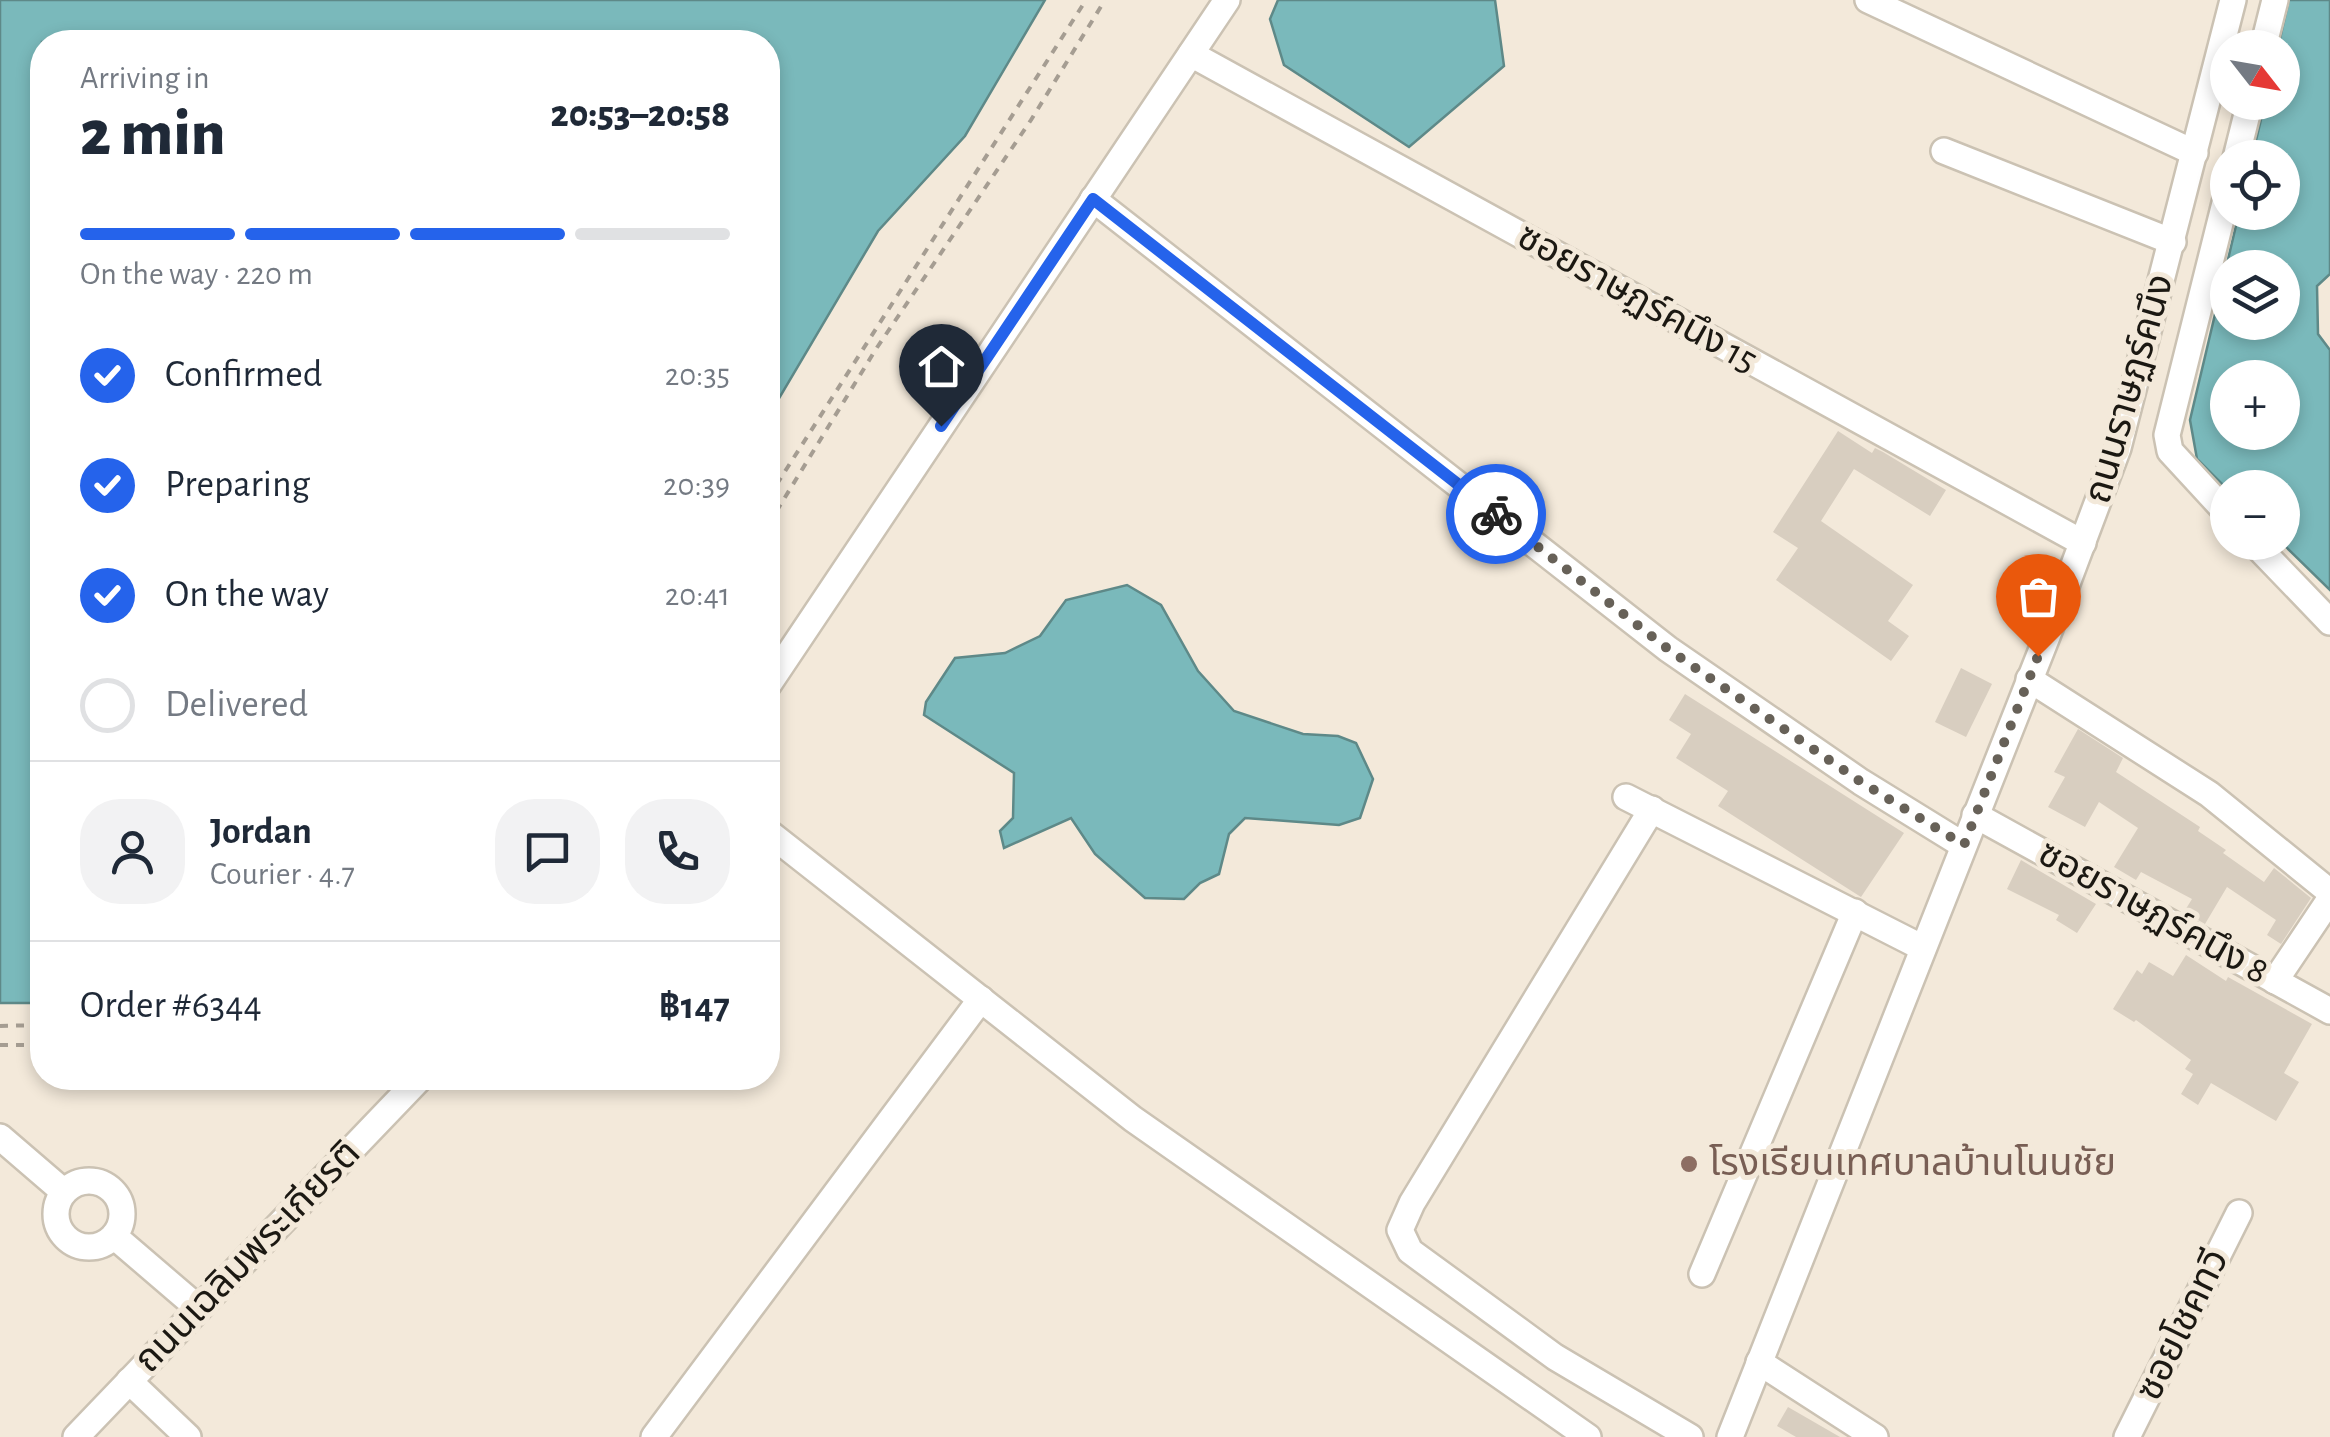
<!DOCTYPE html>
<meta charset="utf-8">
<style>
:root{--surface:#fff;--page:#f2f2f3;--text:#1f2937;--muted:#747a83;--line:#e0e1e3;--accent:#2563eb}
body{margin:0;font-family:"Alegreya Sans","Noto Sans Thai",sans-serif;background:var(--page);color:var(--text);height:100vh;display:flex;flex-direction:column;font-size:38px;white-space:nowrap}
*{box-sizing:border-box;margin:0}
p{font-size:32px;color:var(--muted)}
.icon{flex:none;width:55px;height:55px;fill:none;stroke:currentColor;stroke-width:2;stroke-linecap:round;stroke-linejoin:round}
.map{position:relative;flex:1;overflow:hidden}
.drawer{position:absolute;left:30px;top:30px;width:750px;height:1060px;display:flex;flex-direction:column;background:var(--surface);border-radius:40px;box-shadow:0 5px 15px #0003}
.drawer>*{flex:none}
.needle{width:65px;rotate:121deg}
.tools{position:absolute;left:2210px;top:30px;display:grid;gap:20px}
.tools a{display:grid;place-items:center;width:90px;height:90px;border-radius:50%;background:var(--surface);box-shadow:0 5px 15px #0003;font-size:50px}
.pin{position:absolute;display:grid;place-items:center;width:85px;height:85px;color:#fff;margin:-102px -42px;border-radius:50% 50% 50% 0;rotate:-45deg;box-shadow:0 0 10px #0007}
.pin .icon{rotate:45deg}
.courier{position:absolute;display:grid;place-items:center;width:100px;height:100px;margin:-50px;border:8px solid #2563eb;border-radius:50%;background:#fff;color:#222;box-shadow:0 2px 12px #0007}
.overview em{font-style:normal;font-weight:800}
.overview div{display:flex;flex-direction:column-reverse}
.overview{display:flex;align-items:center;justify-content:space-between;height:170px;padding:0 50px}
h1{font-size:65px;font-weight:800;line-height:75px}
.bar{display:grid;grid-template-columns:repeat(4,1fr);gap:15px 10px;align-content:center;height:120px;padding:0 50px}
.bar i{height:12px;border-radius:8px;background:var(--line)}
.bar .active{background:var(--accent)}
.bar p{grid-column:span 4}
.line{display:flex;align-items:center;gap:25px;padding:0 50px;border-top:2px solid var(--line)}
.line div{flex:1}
.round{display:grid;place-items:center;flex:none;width:105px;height:105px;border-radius:40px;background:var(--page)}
ol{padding:0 50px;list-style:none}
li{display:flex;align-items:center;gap:30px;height:110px}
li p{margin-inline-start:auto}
li .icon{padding:10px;border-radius:50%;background:var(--accent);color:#fff;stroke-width:4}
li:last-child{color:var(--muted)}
li i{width:55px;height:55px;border:5px solid var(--line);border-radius:50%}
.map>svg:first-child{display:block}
.water{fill:#7ab9bb;stroke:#5e8988;stroke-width:2.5;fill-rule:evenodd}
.building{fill:#d8cec0}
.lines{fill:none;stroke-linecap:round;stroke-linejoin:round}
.minor-casing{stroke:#cbc2b3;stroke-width:30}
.path{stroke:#a59d92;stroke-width:4;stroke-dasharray:8 8;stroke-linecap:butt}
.minor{stroke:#fff;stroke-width:25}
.done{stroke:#676158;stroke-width:10;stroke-dasharray:0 18}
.route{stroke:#2563eb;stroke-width:12}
.education-dot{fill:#8d6e63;stroke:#f3e9da;stroke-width:4}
.labels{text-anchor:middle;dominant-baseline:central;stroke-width:10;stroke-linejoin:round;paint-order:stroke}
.street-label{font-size:38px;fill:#1b1812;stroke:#f3e9da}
.education-label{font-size:38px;fill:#785e54;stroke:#f3e9da;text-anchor:start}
</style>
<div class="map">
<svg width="2330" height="1437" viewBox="0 0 2330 1437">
<rect width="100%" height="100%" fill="#f3e9da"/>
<g class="water">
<path d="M 0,0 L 1045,0 L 965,136 L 878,231 L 768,417 L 768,42 L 42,42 L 42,1003 L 0,1003 Z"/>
<path d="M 1278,0 L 1495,0 L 1504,66 L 1409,147 L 1284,65 L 1270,19 Z"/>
<path d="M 2289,0 L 2330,0 L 2330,274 L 2317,286 L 2318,334 L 2330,350 L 2330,590 L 2282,543 L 2282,488 L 2227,489 L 2197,459 L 2190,420 L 2239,213 L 2282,212 L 2282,158 L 2252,157 L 2265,103 L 2282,102 L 2282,48 L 2278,47 ZM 2228,268 L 2282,268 L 2282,322 L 2228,322 ZM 2228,378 L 2282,378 L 2282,432 L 2228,432 Z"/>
<path d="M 1127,585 L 1161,605 L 1198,671 L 1234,711 L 1303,734 L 1338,736 L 1356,743 L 1373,779 L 1360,818 L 1339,825 L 1245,818 L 1229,834 L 1219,874 L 1200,883 L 1184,899 L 1145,898 L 1095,854 L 1071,818 L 1004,848 L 1000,831 L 1013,818 L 1014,773 L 924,715 L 926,702 L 955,658 L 1005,653 L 1040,636 L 1066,600 Z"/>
</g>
<g class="building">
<path d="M 1838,431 L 1872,453 L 1875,448 L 1883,452 L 1946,490 L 1930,516 L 1854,469 L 1821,521 L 1913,585 L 1888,621 L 1909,636 L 1891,661 L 1776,580 L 1798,548 L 1773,532 Z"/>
<path d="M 1961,668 L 1992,684 L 1966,737 L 1935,722 Z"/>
<path d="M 1685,694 L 1904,833 L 1861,897 L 1718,806 L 1728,791 L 1676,758 L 1691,734 L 1669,720 Z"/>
<path d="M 2078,729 L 2123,758 L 2116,772 L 2200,827 L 2198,831 L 2226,850 L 2223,853 L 2264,882 L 2274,868 L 2311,898 L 2281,944 L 2267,935 L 2276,920 L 2227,887 L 2205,924 L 2184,912 L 2192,899 L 2141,872 L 2136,880 L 2114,867 L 2138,828 L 2099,802 L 2085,827 L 2048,807 L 2065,777 L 2054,772 Z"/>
<path d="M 2021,860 L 2096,904 L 2077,933 L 2056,920 L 2059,915 L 2007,889 Z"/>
<path d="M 2186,955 L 2226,981 L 2228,977 L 2312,1024 L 2284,1073 L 2299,1082 L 2276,1121 L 2211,1083 L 2198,1105 L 2181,1094 L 2193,1074 L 2185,1069 L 2191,1060 L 2136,1020 L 2134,1022 L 2113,1009 L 2137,970 L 2142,974 L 2149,962 L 2173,976 Z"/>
<path d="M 1788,1407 L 1840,1437 L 1796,1437 L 1777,1426 Z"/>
</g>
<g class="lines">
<g class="minor-casing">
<g id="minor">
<path d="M 1868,0 L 2195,153"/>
<path d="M 2263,48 L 2275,0"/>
<path d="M 1191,54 L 2083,543"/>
<path d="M 1944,151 L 2173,242"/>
<path d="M 2236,158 L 2250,102"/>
<path d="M 2228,191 L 2167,435 L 2170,451 L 2228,514"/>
<path d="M 1093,199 L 1668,649 L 1861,782 L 1963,845"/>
<path d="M 2253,542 L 2330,622"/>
<path d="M 2029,679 L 2209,794 L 2330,892"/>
<path d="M 768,685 L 1227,0"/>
<path d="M 1626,797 L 1923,948"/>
<path d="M 1652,809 L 1412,1203 L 1400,1230 L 1410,1251 L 1555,1357 L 1690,1437"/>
<path d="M 1975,815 L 2330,1011"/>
<path d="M 768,832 L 1133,1119 L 1588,1437"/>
<path d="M 2275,981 L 2330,899"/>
<path d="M 0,1137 L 64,1192"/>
<circle cx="89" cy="1214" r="33"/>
<path d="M 114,1236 L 198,1308"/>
<path d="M 1702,1274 L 1855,912"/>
<path d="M 1759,1362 L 1875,1437"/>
<path d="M 129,1381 L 188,1437"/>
<path d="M 76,1437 L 420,1078"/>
<path d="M 654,1437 L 981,999"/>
<path d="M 1730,1437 L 2048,634 L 2118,448 L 2233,0"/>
<path d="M 2127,1437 L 2239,1213"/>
</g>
</g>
<g class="path">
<path d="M 768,498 L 1086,0"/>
<path d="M 768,525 L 876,349 L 1031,120 L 1105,0"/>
<path d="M 0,1026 L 42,1025"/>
<path d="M 0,1045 L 42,1045"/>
</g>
<use href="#minor" class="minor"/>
</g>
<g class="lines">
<path class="done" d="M 1496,514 L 1668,649 L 1861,782 L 1964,845 L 2038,656"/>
<path class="route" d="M 941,426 L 1093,199 L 1496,514"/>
</g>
<circle class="education-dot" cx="1689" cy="1164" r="10"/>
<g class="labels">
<g class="street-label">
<text transform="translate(1637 299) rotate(29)">ซอยราษฏร์คนึง 15</text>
<text transform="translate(2130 389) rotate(-74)">ถนนราษฏร์คนึง</text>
<text transform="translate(2153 913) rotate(29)">ซอยราษฏร์คนึง 8</text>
<text transform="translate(248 1257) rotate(-46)">ถนนเฉลิมพระเกียรติ</text>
<text transform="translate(2183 1325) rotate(-64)">ซอยโชคทวี</text>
</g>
<g class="education-label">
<text x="1709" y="1164">โรงเรียนเทศบาลบ้านโนนชัย</text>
</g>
</g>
</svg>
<div class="tools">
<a><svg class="needle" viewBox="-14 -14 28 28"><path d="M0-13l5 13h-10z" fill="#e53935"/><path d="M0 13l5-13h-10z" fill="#747a83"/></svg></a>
<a><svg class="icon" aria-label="locate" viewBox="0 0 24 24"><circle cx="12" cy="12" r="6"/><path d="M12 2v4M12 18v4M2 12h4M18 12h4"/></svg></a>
<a><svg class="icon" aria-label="layers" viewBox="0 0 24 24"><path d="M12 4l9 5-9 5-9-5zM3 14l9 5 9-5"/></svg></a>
<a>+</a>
<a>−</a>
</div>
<div class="pin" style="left:2038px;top:656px;background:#ea580c"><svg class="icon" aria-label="bag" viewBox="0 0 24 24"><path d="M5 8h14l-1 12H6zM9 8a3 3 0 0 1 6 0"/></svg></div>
<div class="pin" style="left:941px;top:426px;background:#1f2937"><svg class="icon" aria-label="home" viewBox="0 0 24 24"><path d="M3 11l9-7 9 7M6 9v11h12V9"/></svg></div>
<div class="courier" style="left:1496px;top:514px"><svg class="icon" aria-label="bike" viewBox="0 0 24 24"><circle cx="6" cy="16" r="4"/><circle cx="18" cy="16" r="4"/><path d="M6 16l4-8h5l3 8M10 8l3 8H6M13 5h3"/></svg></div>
<section class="drawer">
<div class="overview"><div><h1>2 min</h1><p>Arriving in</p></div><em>20:53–20:58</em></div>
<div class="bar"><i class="active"></i><i class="active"></i><i class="active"></i><i></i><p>On the way · 220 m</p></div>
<ol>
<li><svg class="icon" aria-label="check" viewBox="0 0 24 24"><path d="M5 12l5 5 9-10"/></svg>Confirmed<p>20:35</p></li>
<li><svg class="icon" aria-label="check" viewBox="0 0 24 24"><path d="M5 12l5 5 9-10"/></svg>Preparing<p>20:39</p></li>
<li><svg class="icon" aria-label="check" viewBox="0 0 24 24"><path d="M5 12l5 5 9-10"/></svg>On the way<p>20:41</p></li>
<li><i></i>Delivered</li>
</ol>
<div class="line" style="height:180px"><a class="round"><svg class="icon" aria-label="person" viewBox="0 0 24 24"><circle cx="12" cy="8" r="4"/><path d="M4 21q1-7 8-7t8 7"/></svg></a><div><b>Jordan</b><p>Courier · 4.7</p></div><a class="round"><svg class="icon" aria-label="chat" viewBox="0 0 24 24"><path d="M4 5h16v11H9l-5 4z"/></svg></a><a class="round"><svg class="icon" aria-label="phone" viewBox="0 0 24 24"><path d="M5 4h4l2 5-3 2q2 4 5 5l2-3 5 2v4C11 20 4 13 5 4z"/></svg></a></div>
<div class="line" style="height:130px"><div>Order #6344</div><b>฿147</b></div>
</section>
</div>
